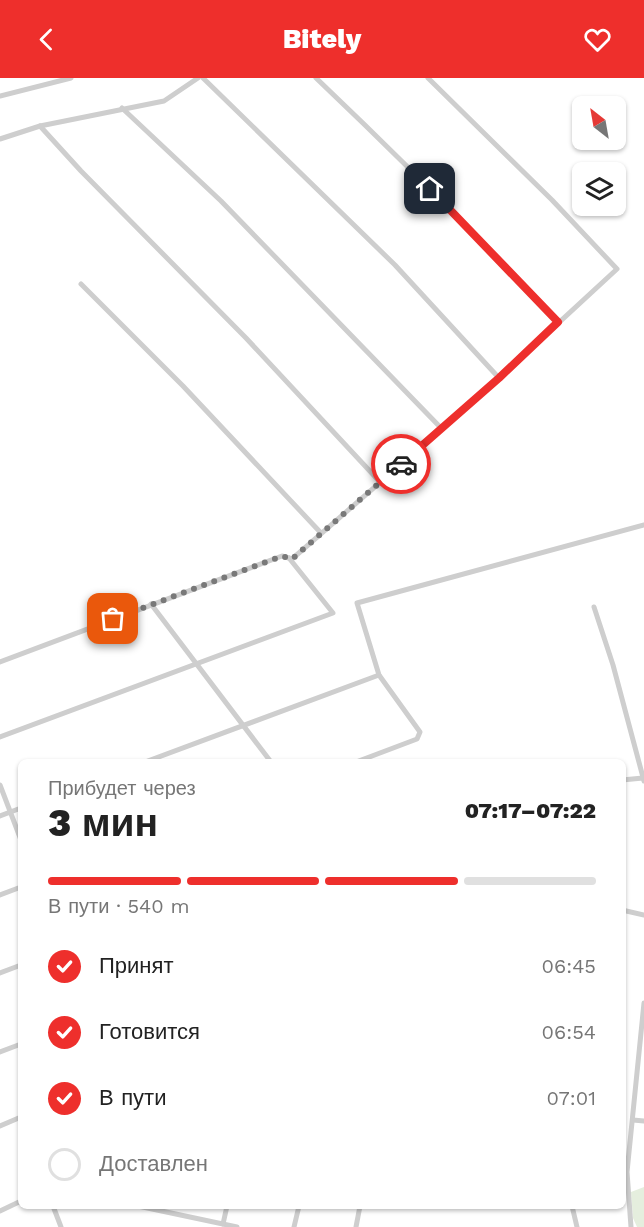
<!DOCTYPE html>
<html lang="ru">
<meta charset="utf-8">
<style>
:root{--surface:#fff;--page:#f2f2f2;--text:#222;--muted:#767676;--line:#e0e0e0;--accent:#ee2f2c}
body{margin:0;font-family:"Work Sans",sans-serif;background:var(--page);color:var(--text);height:100vh;display:flex;flex-direction:column;font-size:22px;white-space:nowrap}
*{box-sizing:border-box;margin:0}
p{font-size:20px;color:var(--muted)}
.icon{flex:none;width:33px;height:33px;fill:none;stroke:currentColor;stroke-width:2;stroke-linecap:round;stroke-linejoin:round}
.map{position:relative;flex:1;overflow:hidden}
.details{position:absolute;left:18px;top:681px;width:608px;height:450px;display:flex;flex-direction:column;background:var(--surface);border-radius:9px;box-shadow:0 2px 4px #0004}
.details>*{flex:none}
.needle{width:39px;rotate:329deg}
.controls{position:absolute;left:572px;top:18px;display:grid;gap:12px}
.controls a{display:grid;place-items:center;width:54px;height:54px;border-radius:9px;background:var(--surface);box-shadow:0 2px 4px #0004;font-size:30px}
.pin{position:absolute;display:grid;place-items:center;width:51px;height:51px;color:#fff;margin:-26px;border-radius:12px;box-shadow:0 3px 9px #0006}
.courier{position:absolute;display:grid;place-items:center;width:60px;height:60px;margin:-30px;border:4px solid #ee2f2c;border-radius:50%;background:#fff;color:#222;box-shadow:0 2px 8px #0007}
.head em{font-style:normal;font-weight:800}
.head div{display:flex;flex-direction:column-reverse}
.head{display:flex;align-items:center;justify-content:space-between;height:102px;padding:0 30px}
h1{font-size:39px;font-weight:800;line-height:45px}
.bar{display:grid;grid-template-columns:repeat(4,1fr);gap:9px 6px;align-content:center;height:72px;padding:0 30px}
.bar i{height:8px;border-radius:4px;background:var(--line)}
.bar .on{background:var(--accent)}
.bar p{grid-column:span 4}
ol{padding:0 30px;list-style:none}
li{display:flex;align-items:center;gap:18px;height:66px}
li p{margin-inline-start:auto}
li .icon{padding:6px;border-radius:50%;background:var(--accent);color:#fff;stroke-width:4}
li:last-child{color:var(--muted)}
li i{width:33px;height:33px;border:3px solid var(--line);border-radius:50%}
header{display:flex;justify-content:space-between;align-items:center;height:78px;padding:0 30px;background:var(--accent);color:#fff;font-size:27px;font-weight:800}
.map>svg:first-child{display:block}
.green{fill:#e5eede}
.lines{fill:none;stroke-linecap:round;stroke-linejoin:round}
.street{stroke:#cecece;stroke-width:5}
.done{stroke:#797979;stroke-width:6;stroke-dasharray:0 10.8}
.route{stroke:#ee2f2c;stroke-width:8}
</style>
<header><svg class="icon" aria-label="back" viewBox="0 0 24 24"><path d="M15 5l-7 7 7 7"/></svg>Bitely<svg class="icon" aria-label="heart" viewBox="0 0 24 24"><path d="M12 20l-8-8c-3-5 5-10 8-4 3-6 11-1 8 4z"/></svg></header>
<div class="map">
<svg width="644" height="1149" viewBox="0 0 644 1149">
<rect width="100%" height="100%" fill="#fff"/>
<path class="green" d="M 644,1109 L 644,1149 L 637,1149 L 633,1140 L 631,1114 Z"/>
<g class="lines">
<g class="street">
<path d="M 203,0 L 395,187 L 499,300"/>
<path d="M 316,0 C 399,79 480,160 558,244"/>
<path d="M 0,18 L 71,0"/>
<path d="M 122,30 L 221,123 L 442,351"/>
<path d="M 40,48 L 81,93 L 246,260 L 380,404"/>
<path d="M 0,61 L 40,48 L 164,23 L 198,0"/>
<path d="M 81,206 L 183,308 L 321,455"/>
<path d="M 151,526 L 271,684"/>
<path d="M 594,529 L 613,587 L 644,703"/>
<path d="M 0,584 L 282,478 L 292,481 L 476,321 L 617,191 L 552,122 L 428,0"/>
<path d="M 0,659 L 333,535 L 289,480"/>
<path d="M 145,684 L 379,597"/>
<path d="M 356,684 L 417,661 L 420,654 L 379,597 L 357,525 L 644,447"/>
<path d="M 622,702 L 643,700"/>
<path d="M 0,707 L 21,762"/>
<path d="M 0,738 L 21,730"/>
<path d="M 0,817 L 21,809"/>
<path d="M 622,832 L 644,837"/>
<path d="M 0,895 L 21,887"/>
<path d="M 0,974 L 21,966"/>
<path d="M 633,1042 L 644,1043"/>
<path d="M 0,1048 L 21,1039"/>
<path d="M 53,1128 L 61,1149"/>
<path d="M 138,1128 L 237,1149"/>
<path d="M 572,1128 L 577,1149"/>
<path d="M 0,1133 L 21,1123"/>
<path d="M 223,1146 L 227,1128"/>
<path d="M 294,1149 L 299,1128"/>
<path d="M 356,1149 L 360,1128"/>
<path d="M 631,1149 L 627,1094 L 644,925"/>
</g>
</g>
<g class="lines">
<path class="done" d="M 113,541 L 282,478 L 292,481 L 401,386"/>
<path class="route" d="M 401,386 L 499,300 L 558,244 L 430,111"/>
</g>
</svg>
<div class="controls">
<a><svg class="needle" viewBox="-14 -14 28 28"><path d="M0-13l5 13h-10z" fill="#e53935"/><path d="M0 13l5-13h-10z" fill="#767676"/></svg></a>
<a><svg class="icon" aria-label="layers" viewBox="0 0 24 24"><path d="M12 4l9 5-9 5-9-5zM3 14l9 5 9-5"/></svg></a>
</div>
<div class="pin" style="left:113px;top:541px;background:#ea580c"><svg class="icon" aria-label="bag" viewBox="0 0 24 24"><path d="M5 8h14l-1 12H6zM9 8a3 3 0 0 1 6 0"/></svg></div>
<div class="pin" style="left:430px;top:111px;background:#1f2937"><svg class="icon" aria-label="home" viewBox="0 0 24 24"><path d="M3 11l9-7 9 7M6 9v11h12V9"/></svg></div>
<div class="courier" style="left:401px;top:386px"><svg class="icon" aria-label="car" viewBox="0 0 24 24"><path d="M5 17H2v-5l4-1 3-4h7l3 4 3 1v5h-3M9 17h6M6 11h13"/><circle cx="7" cy="17" r="2"/><circle cx="17" cy="17" r="2"/></svg></div>
<section class="details">
<div class="head"><div><h1>3 мин</h1><p>Прибудет через</p></div><em>07:17–07:22</em></div>
<div class="bar"><i class="on"></i><i class="on"></i><i class="on"></i><i></i><p>В пути · 540 m</p></div>
<ol>
<li><svg class="icon" aria-label="check" viewBox="0 0 24 24"><path d="M5 12l5 5 9-10"/></svg>Принят<p>06:45</p></li>
<li><svg class="icon" aria-label="check" viewBox="0 0 24 24"><path d="M5 12l5 5 9-10"/></svg>Готовится<p>06:54</p></li>
<li><svg class="icon" aria-label="check" viewBox="0 0 24 24"><path d="M5 12l5 5 9-10"/></svg>В пути<p>07:01</p></li>
<li><i></i>Доставлен</li>
</ol>
</section>
</div>
